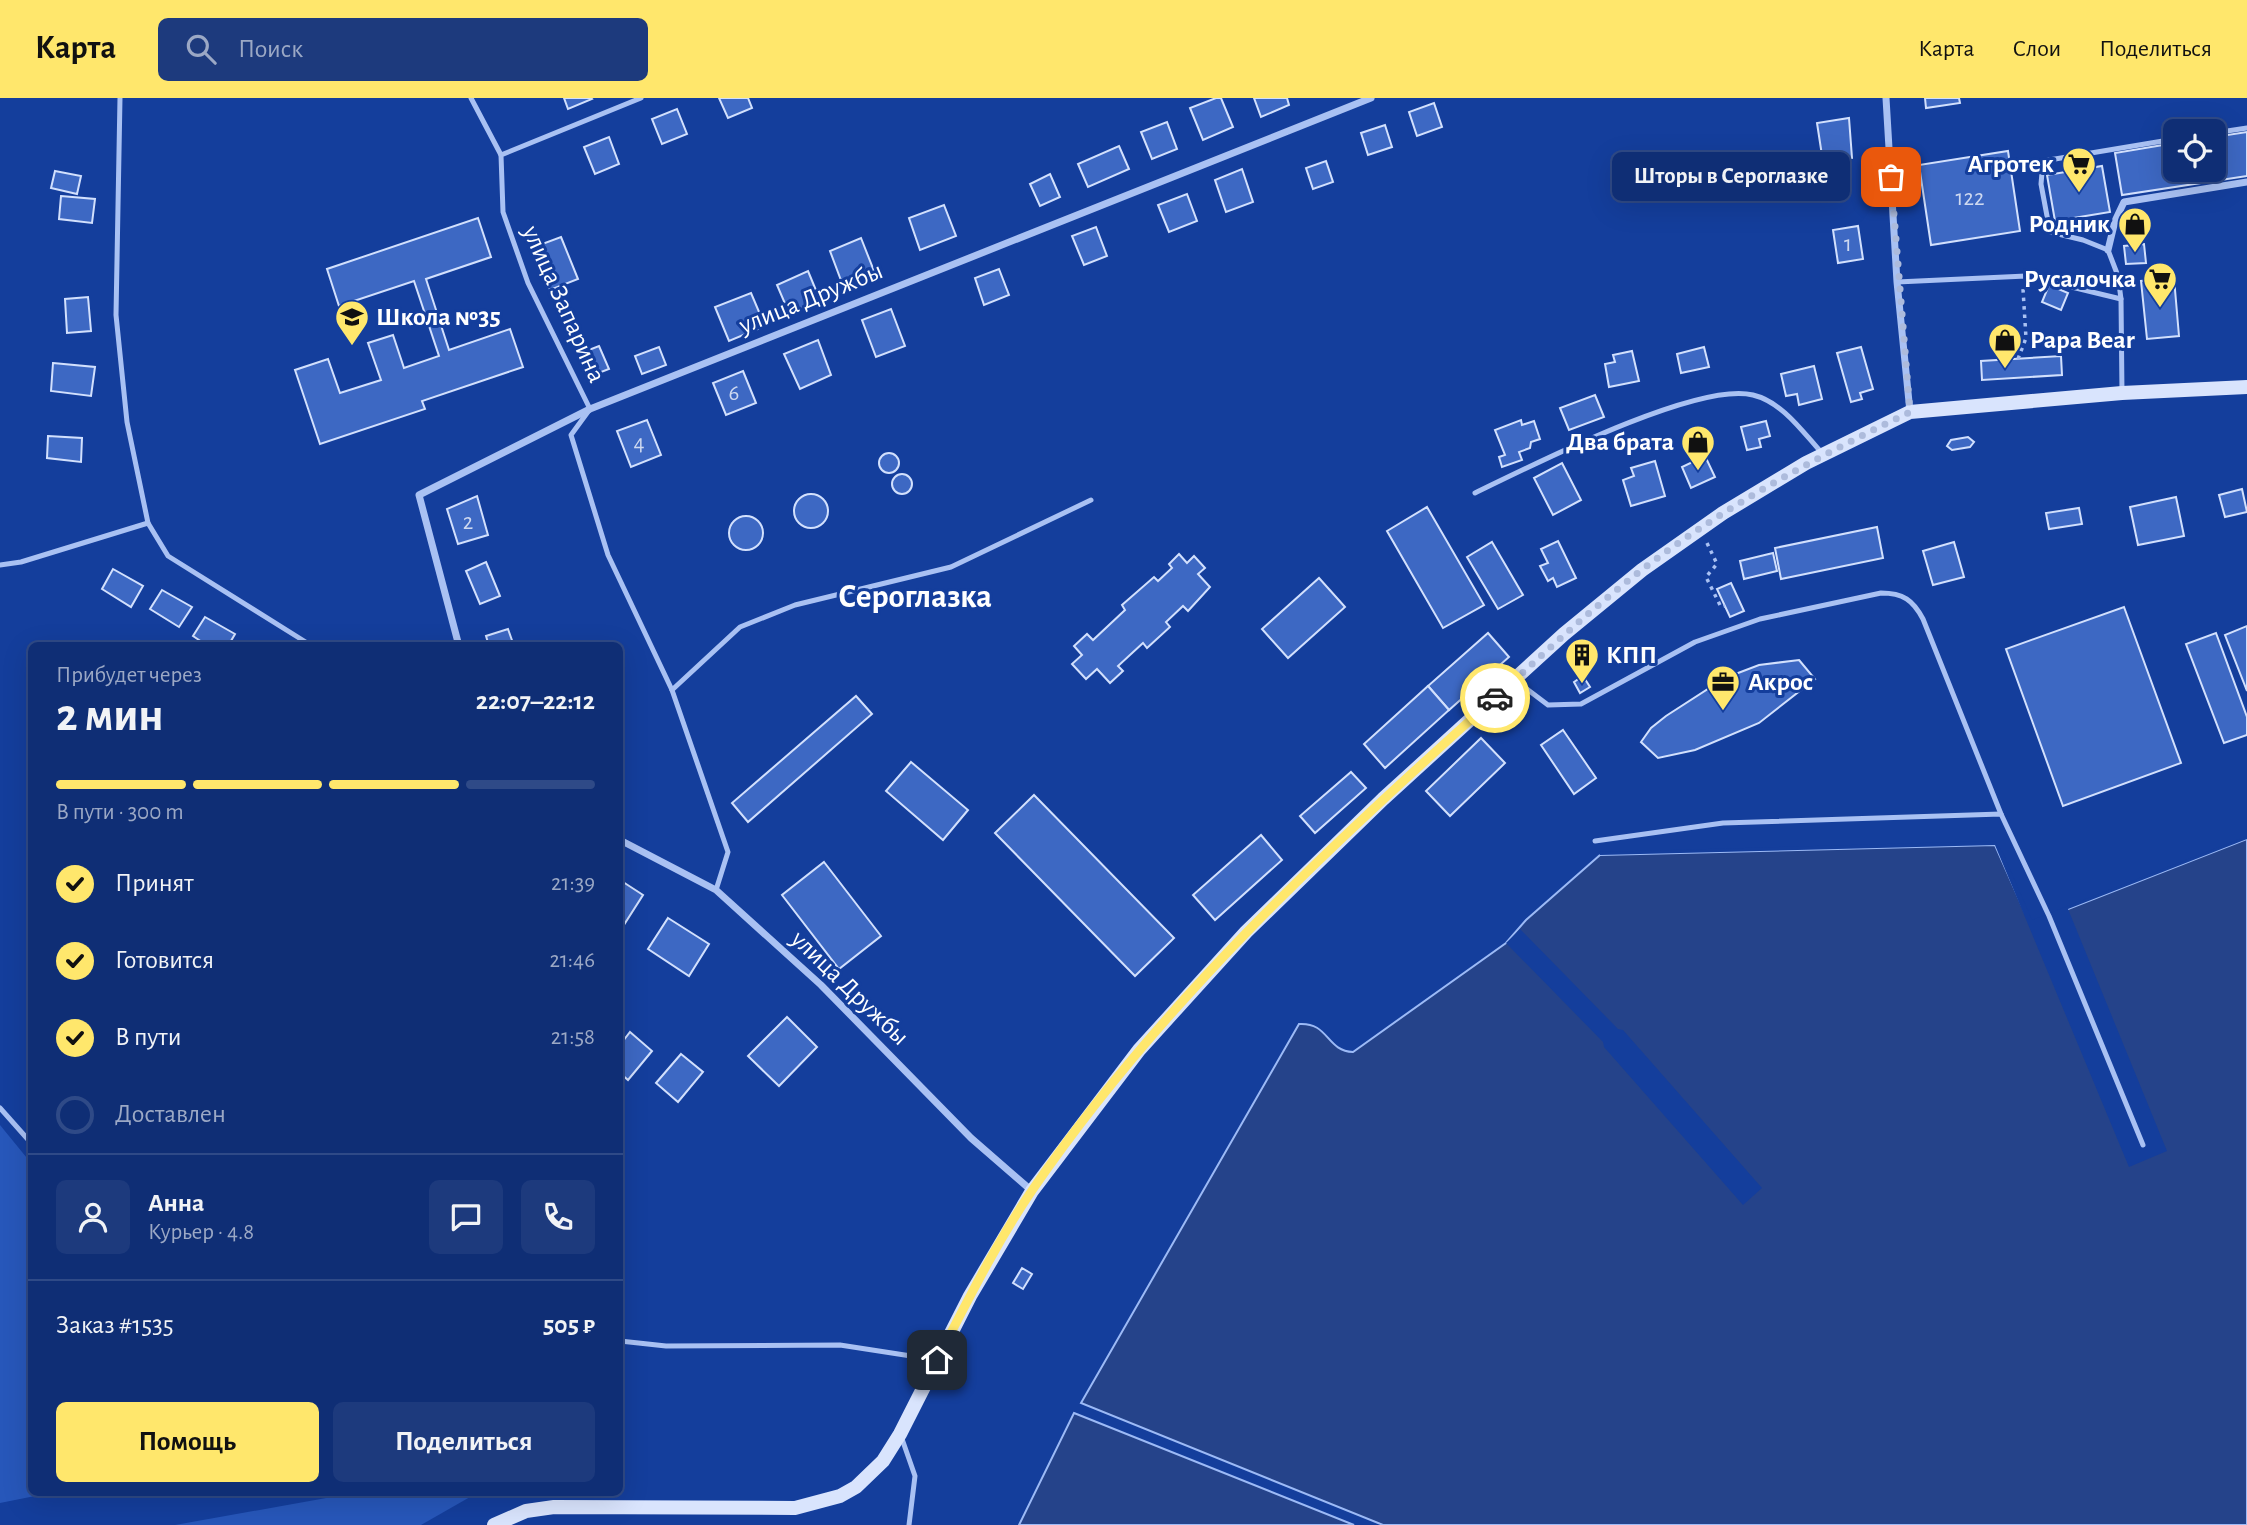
<!DOCTYPE html>
<html lang="ru">
<meta charset="utf-8">
<style>
:root{--surface:#0f2e75;--page:#1d3a7d;--text:#f1f3f6;--muted:#9ba8c5;--line:#2f4a87;--accent:#ffe76c}
body{margin:0;font-family:"Alegreya Sans",sans-serif;background:var(--page);color:var(--text);height:100vh;display:flex;flex-direction:column;font-size:26px;white-space:nowrap}
*{box-sizing:border-box;margin:0}
p{font-size:23px;color:var(--muted)}
.icon{flex:none;width:38px;height:38px;fill:none;stroke:currentColor;stroke-width:2;stroke-linecap:round;stroke-linejoin:round}
.map{position:relative;flex:1;overflow:hidden}
.drawer{position:absolute;left:28px;top:544px;width:595px;height:854px;display:flex;flex-direction:column;background:var(--surface);border-radius:10px;box-shadow:0 7px 28px #0002,0 0 0 2px var(--line)}
.drawer>*{flex:none}
.buttons{position:absolute;left:2163px;top:21px;display:grid;gap:14px}
.buttons a{display:grid;place-items:center;width:63px;height:63px;border-radius:10px;background:var(--surface);box-shadow:0 7px 28px #0002,0 0 0 2px var(--line);font-size:35px}
.pin{position:absolute;display:grid;place-items:center;width:60px;height:60px;color:#fff;margin:-30px;border-radius:14px;box-shadow:0 4px 10px #0006}
.courier{position:absolute;display:grid;place-items:center;width:70px;height:70px;margin:-35px;border:5px solid #ffe76c;border-radius:50%;background:#fff;color:#222;box-shadow:0 2px 9px #0007}
.bubble{position:absolute;height:49px;border-radius:10px;background:var(--surface);box-shadow:0 7px 28px #0002,0 0 0 2px var(--line);font-size:23px;font-weight:700;line-height:49px;text-align:center}
.head em{font-style:normal;font-weight:700}
.head div{display:flex;flex-direction:column-reverse}
.head{display:flex;align-items:center;justify-content:space-between;height:119px;padding:0 28px}
h1{font-size:46px;font-weight:700;line-height:52px}
.bar{display:grid;grid-template-columns:repeat(4,1fr);gap:10px 7px;align-content:center;height:84px;padding:0 28px}
.bar i{height:9px;border-radius:5px;background:var(--line)}
.bar .selected{background:var(--accent)}
.bar p{grid-column:span 4}
.line{display:flex;align-items:center;gap:18px;padding:0 28px;border-top:2px solid var(--line)}
.line div{flex:1}
.round{display:grid;place-items:center;flex:none;width:74px;height:74px;border-radius:10px;background:var(--page)}
ol{padding:0 28px;list-style:none}
li{display:flex;align-items:center;gap:21px;height:77px}
li p{margin-inline-start:auto}
li .icon{padding:7px;border-radius:50%;background:var(--accent);color:#111;stroke-width:4}
li:last-child{color:var(--muted)}
li i{width:38px;height:38px;border:4px solid var(--line);border-radius:50%}
.button{display:flex;gap:14px;margin-top:auto;padding:14px 28px}
.button a{flex:1;height:80px;border-radius:10px;background:var(--accent);color:#111;font-size:28px;font-weight:700;line-height:80px;text-align:center}
.button a+a{background:var(--page);color:var(--text)}
header{display:flex;align-items:center;gap:42px;box-sizing:border-box;height:98px;padding:0 35px;background:var(--accent);color:#111}
header strong{font-size:33px}
nav{display:flex;gap:38px;margin-inline-start:auto;font-size:24px}
.search{width:490px;height:63px;background:var(--page);display:flex;align-items:center;gap:18px;box-sizing:border-box;padding:0 24px;border-radius:10px;color:var(--muted);font-size:26px}
.map>svg:first-child{display:block}
.green{fill:#2757ba}
.water{fill:#25438a;stroke:#9cbaf6;stroke-width:2}
.pier{fill:#143e9c}
.building{fill:#3d68c3;stroke:#d2e0fd;stroke-width:2}
.lines{fill:none;stroke-linecap:round;stroke-linejoin:round}
.path{stroke:#a9c1f3;stroke-width:3.5;stroke-dasharray:3.5 5;stroke-linecap:butt}
.service{stroke:#a9c1f3;stroke-width:5}
.minor{stroke:#a9c1f3;stroke-width:7}
.secondary{stroke:#d9e4fd;stroke-width:14}
.done{stroke:#adbbdc;stroke-width:7;stroke-dasharray:0 12.6}
.route{stroke:#ffe76c;stroke-width:9}
.labels{text-anchor:middle;dominant-baseline:central;stroke-width:6;stroke-linejoin:round;paint-order:stroke}
.number-label{font-size:23px;fill:#ced9f0}
.poi-label{font-size:26px;font-weight:bold;fill:#fff;stroke:#143e9c;text-anchor:end}
.street-label{font-size:26px;fill:#fff;stroke:#143e9c}
.district-label{font-size:33px;font-weight:bold;fill:#fff;stroke:#143e9c}
</style>
<header>
<strong>Карта</strong>
<div class="search"><svg class="icon" aria-label="search" viewBox="0 0 24 24"><circle cx="10" cy="10" r="6"/><path d="M15 15l6 6"/></svg>Поиск</div>
<nav><a>Карта</a><a>Слои</a><a>Поделиться</a></nav>
</header>
<div class="map">
<svg width="2247" height="1427" viewBox="0 0 2247 1427">
<rect width="100%" height="100%" fill="#143e9c"/>
<g class="green">
<path d="M 0,1027 L 31,1065 L 32,1395 L 50,1395 L 0,1405 Z"/>
<path d="M 354,1395 L 477,1395 L 421,1427 L 175,1427 Z"/>
</g>
<g class="water">
<path d="M 2247,741 L 2247,1427 L 1383,1427 L 1081,1305 L 1299,926 C 1329,924 1326,953 1353,954 L 1506,845 L 1526,822 L 1600,757 L 1995,747 L 2030,826 Z"/>
<path d="M 1074,1315 L 1354,1427 L 1019,1427 Z"/>
</g>
<g class="pier">
<path d="M 2247,738 L 2247,741 L 2068,811 L 2167,1053 L 2129,1069 L 1995,747 L 1600,757 L 1598,754 L 1995,743 L 2003,755 L 2032,822 Z"/>
<path d="M 1520,831 L 1618,931 L 1623,932 L 1762,1090 L 1743,1107 L 1604,949 L 1603,944 L 1506,845 Z"/>
</g>
<g class="building">
<path d="M 564,0 L 591,0 L 592,1 L 568,11 Z"/>
<path d="M 719,0 L 748,0 L 752,10 L 728,20 Z"/>
<path d="M 1216,0 L 1221,0 L 1233,29 L 1203,42 L 1190,10 Z"/>
<path d="M 1254,0 L 1287,0 L 1289,7 L 1261,19 Z"/>
<path d="M 1925,0 L 1959,0 L 1960,5 L 1926,10 Z"/>
<path d="M 1434,5 L 1442,29 L 1417,38 L 1409,14 Z"/>
<path d="M 677,11 L 687,36 L 662,46 L 652,21 Z"/>
<path d="M 1849,20 L 1852,60 L 1823,64 L 1817,25 Z"/>
<path d="M 1167,24 L 1177,51 L 1152,61 L 1141,34 Z"/>
<path d="M 1385,27 L 1392,49 L 1368,57 L 1361,35 Z"/>
<path d="M 2247,34 L 2247,78 L 2122,97 L 2115,55 L 2175,45 L 2175,72 L 2214,72 L 2214,39 Z"/>
<path d="M 609,39 L 619,66 L 595,76 L 584,49 Z"/>
<path d="M 1119,48 L 1129,71 L 1088,89 L 1078,66 Z"/>
<path d="M 2008,53 L 2020,133 L 1931,147 L 1919,67 Z"/>
<path d="M 1326,63 L 1333,84 L 1313,91 L 1306,70 Z"/>
<path d="M 2102,68 L 2110,114 L 2055,123 L 2047,77 Z"/>
<path d="M 1242,71 L 1253,104 L 1226,114 L 1215,82 Z"/>
<path d="M 55,73 L 81,78 L 77,96 L 51,90 Z"/>
<path d="M 1050,76 L 1060,99 L 1040,108 L 1030,86 Z"/>
<path d="M 1187,96 L 1197,123 L 1169,134 L 1158,107 Z"/>
<path d="M 61,98 L 95,101 L 92,125 L 59,121 Z"/>
<path d="M 944,107 L 956,138 L 920,152 L 909,120 Z"/>
<path d="M 478,120 L 491,159 L 426,181 L 449,252 L 510,231 L 523,269 L 422,303 L 425,311 L 320,346 L 295,272 L 328,261 L 340,295 L 381,282 L 368,245 L 393,237 L 404,270 L 439,258 L 414,183 L 339,208 L 327,171 Z"/>
<path d="M 1858,128 L 1863,161 L 1838,165 L 1833,132 Z"/>
<path d="M 1096,129 L 1107,158 L 1084,167 L 1072,138 Z"/>
<path d="M 561,139 L 578,181 L 550,192 L 534,149 Z"/>
<path d="M 861,140 L 874,173 L 842,185 L 830,153 Z"/>
<path d="M 2144,146 L 2146,165 L 2126,166 L 2124,148 Z"/>
<path d="M 999,171 L 1009,197 L 984,207 L 975,180 Z"/>
<path d="M 808,173 L 820,202 L 789,215 L 777,187 Z"/>
<path d="M 2174,180 L 2179,238 L 2147,241 L 2141,183 Z"/>
<path d="M 2049,187 L 2068,195 L 2061,212 L 2042,204 Z"/>
<path d="M 751,195 L 765,228 L 729,243 L 715,209 Z"/>
<path d="M 88,199 L 91,233 L 67,235 L 65,201 Z"/>
<path d="M 891,211 L 905,248 L 876,259 L 862,222 Z"/>
<path d="M 818,242 L 831,277 L 800,291 L 784,256 Z"/>
<path d="M 599,248 L 609,271 L 591,278 L 581,255 Z"/>
<path d="M 659,249 L 666,267 L 642,276 L 635,258 Z"/>
<path d="M 1704,249 L 1709,269 L 1681,275 L 1677,256 Z"/>
<path d="M 1861,249 L 1873,291 L 1860,295 L 1862,301 L 1851,304 L 1837,255 Z"/>
<path d="M 1632,253 L 1639,283 L 1609,289 L 1605,266 L 1615,264 L 1613,257 Z"/>
<path d="M 2061,258 L 2062,277 L 1982,282 L 1981,263 Z"/>
<path d="M 53,265 L 95,269 L 91,298 L 51,293 Z"/>
<path d="M 1814,268 L 1822,301 L 1799,307 L 1797,296 L 1786,298 L 1781,276 Z"/>
<path d="M 743,273 L 756,305 L 726,317 L 713,285 Z"/>
<path d="M 1595,297 L 1604,319 L 1569,332 L 1560,310 Z"/>
<path d="M 647,322 L 661,357 L 631,369 L 617,333 Z"/>
<path d="M 1521,322 L 1522,327 L 1534,323 L 1540,341 L 1531,344 L 1530,350 L 1519,354 L 1522,362 L 1502,369 L 1499,359 L 1505,357 L 1495,332 Z"/>
<path d="M 1766,323 L 1770,338 L 1759,341 L 1761,349 L 1747,352 L 1741,329 Z"/>
<path d="M 48,338 L 82,340 L 81,364 L 47,360 Z"/>
<path d="M 1968,339 L 1974,344 L 1970,349 L 1952,352 L 1947,348 L 1951,342 Z"/>
<circle cx="889" cy="365" r="10"/>
<path d="M 1705,358 L 1715,379 L 1691,390 L 1682,369 Z"/>
<path d="M 1655,363 L 1665,398 L 1631,408 L 1623,382 L 1634,378 L 1631,370 Z"/>
<path d="M 1562,365 L 1581,402 L 1553,417 L 1534,380 Z"/>
<circle cx="902" cy="386" r="10"/>
<path d="M 2242,391 L 2247,414 L 2225,419 L 2219,397 Z"/>
<circle cx="811" cy="413" r="17"/>
<path d="M 477,398 L 488,437 L 458,446 L 447,411 Z"/>
<path d="M 2176,399 L 2184,438 L 2138,447 L 2130,409 Z"/>
<path d="M 1427,409 L 1484,507 L 1443,530 L 1387,433 Z"/>
<path d="M 2079,410 L 2082,426 L 2049,431 L 2046,415 Z"/>
<circle cx="746" cy="435" r="17"/>
<path d="M 1877,429 L 1883,460 L 1781,481 L 1775,450 Z"/>
<path d="M 1558,443 L 1576,480 L 1557,489 L 1553,480 L 1548,483 L 1540,468 L 1548,465 L 1541,451 Z"/>
<path d="M 1492,444 L 1523,497 L 1498,511 L 1467,459 Z"/>
<path d="M 1954,444 L 1964,479 L 1933,487 L 1923,453 Z"/>
<path d="M 1773,455 L 1777,473 L 1744,481 L 1740,463 Z"/>
<path d="M 1179,456 L 1187,465 L 1194,458 L 1205,470 L 1198,476 L 1210,489 L 1188,513 L 1183,508 L 1166,524 L 1170,529 L 1147,550 L 1143,545 L 1118,568 L 1123,573 L 1110,585 L 1097,571 L 1086,581 L 1072,566 L 1082,557 L 1074,548 L 1087,536 L 1093,542 L 1125,512 L 1122,507 L 1154,479 L 1158,483 L 1172,470 L 1169,466 Z"/>
<path d="M 486,464 L 500,498 L 480,506 L 466,473 Z"/>
<path d="M 113,471 L 143,488 L 131,509 L 102,491 Z"/>
<path d="M 1319,480 L 1345,509 L 1288,560 L 1262,531 Z"/>
<path d="M 1731,485 L 1744,513 L 1730,519 L 1717,491 Z"/>
<path d="M 162,492 L 192,509 L 179,529 L 150,511 Z"/>
<path d="M 2124,509 L 2181,665 L 2063,708 L 2006,551 Z"/>
<path d="M 205,519 L 235,536 L 228,548 L 208,548 L 193,538 Z"/>
<path d="M 2247,528 L 2247,593 L 2225,537 Z"/>
<path d="M 508,531 L 514,548 L 489,548 L 486,538 Z"/>
<path d="M 1488,535 L 1509,559 L 1449,612 L 1428,588 Z"/>
<path d="M 2216,535 L 2247,619 L 2247,637 L 2224,645 L 2186,546 Z"/>
<path d="M 1799,562 L 1815,581 L 1759,625 L 1695,652 L 1658,660 L 1641,644 L 1651,630 L 1666,618 L 1725,580 L 1759,567 Z"/>
<path d="M 1583,578 L 1590,589 L 1580,595 L 1574,584 Z"/>
<path d="M 1428,588 L 1449,612 L 1385,670 L 1364,646 Z"/>
<path d="M 856,598 L 872,616 L 748,724 L 732,705 Z"/>
<path d="M 1563,632 L 1596,680 L 1574,696 L 1541,647 Z"/>
<path d="M 1481,640 L 1505,665 L 1450,718 L 1426,693 Z"/>
<path d="M 911,664 L 968,712 L 943,742 L 886,693 Z"/>
<path d="M 1351,674 L 1366,690 L 1315,735 L 1300,718 Z"/>
<path d="M 1034,697 L 1174,840 L 1135,878 L 995,735 Z"/>
<path d="M 1261,737 L 1282,762 L 1215,822 L 1193,797 Z"/>
<path d="M 824,764 L 881,838 L 839,871 L 782,797 Z"/>
<path d="M 620,782 L 643,797 L 620,833 Z"/>
<path d="M 668,820 L 709,846 L 689,878 L 648,851 Z"/>
<path d="M 787,919 L 817,949 L 779,988 L 748,958 Z"/>
<path d="M 630,934 L 652,953 L 628,982 L 620,975 L 620,947 Z"/>
<path d="M 681,956 L 703,974 L 678,1004 L 656,985 Z"/>
<path d="M 1022,1170 L 1032,1176 L 1023,1191 L 1013,1185 Z"/>
</g>
<g class="lines">
<g class="path">
<path d="M 2018,261 L 2026,240 L 2023,191"/>
<path d="M 1707,445 L 1717,466 L 1706,479 L 1721,509 L 1725,508"/>
</g>
<g class="service">
<path d="M 471,0 L 501,57"/>
<path d="M 641,0 L 501,57 L 503,114 L 528,185 L 590,311 L 571,337 L 608,457 L 672,592 L 728,754 L 716,792"/>
<path d="M 2214,35 L 2247,30"/>
<path d="M 1897,184 L 2026,178 L 2121,201"/>
<path d="M 2122,295 L 2121,201 L 2118,178 L 2108,152 L 2083,142 L 2050,134 L 2041,86 L 2043,63 L 2175,41"/>
<path d="M 1475,395 C 1531,368 1697,283 1753,297 C 1782,304 1802,333 1821,354"/>
<path d="M 148,425 L 168,458 L 312,548"/>
<path d="M 0,467 L 21,464 L 148,425 L 127,324 L 116,217 L 120,0"/>
<path d="M 1515,582 L 1548,607 L 1581,606 L 1695,544 L 1760,521 L 1881,495 C 1903,495 1913,502 1923,521 L 2001,716"/>
<path d="M 672,592 L 740,529 L 795,507 L 951,469 L 1091,402"/>
<path d="M 1595,743 L 1723,725 L 2001,716 L 2049,818 L 2143,1047"/>
<path d="M 0,1010 L 32,1046"/>
<path d="M 620,1243 L 666,1248 L 840,1247 L 937,1262"/>
<path d="M 901,1338 L 915,1378 L 909,1427"/>
</g>
<g class="minor">
<path d="M 1886,0 L 1897,184 L 1910,314"/>
<path d="M 2108,152 L 2115,123 L 2124,104 L 2247,84"/>
<path d="M 459,548 L 419,397 L 590,311 L 1371,0"/>
<path d="M 620,742 L 716,792 L 821,887 L 971,1040 L 1032,1093"/>
</g>
<path class="secondary" d="M 494,1427 L 526,1413 L 554,1409 L 795,1410 L 840,1398 L 856,1389 L 883,1363 L 900,1336 L 970,1198 L 1032,1093 L 1139,952 L 1246,834 L 1383,701 L 1564,536 L 1642,472 L 1723,415 L 1806,365 L 1910,314 L 2122,295 L 2247,289"/>
</g>
<g class="lines">
<path class="done" d="M 1495,600 C 1542,557 1589,513 1639,474 C 1723,409 1815,360 1910,314 L 1891,79"/>
<path class="route" d="M 937,1262 C 967,1204 996,1145 1033,1091 C 1161,905 1327,750 1495,600"/>
</g>
<defs>
<g id="supermarket-pin" transform="scale(1.75)"><path d="M0 17L-7.5 6A9.5 9.5 0 1 1 7.5 6Z" fill="#ffe76c" stroke="#143e9c"/><path d="M-6-5.5h2.5l.6 2H6L4.5 2H-2.5L-4.4-4H-6ZM-1.5 3.2a1.3 1.3 0 1 0 .1 0ZM3 3.2a1.3 1.3 0 1 0 .1 0Z" fill="#111"/></g>
<g id="shop-pin" transform="scale(1.75)"><path d="M0 17L-7.5 6A9.5 9.5 0 1 1 7.5 6Z" fill="#ffe76c" stroke="#143e9c"/><path d="M-5-2.5h2.3a2.7 3.5 0 0 1 5.4 0H5L5.5 6h-11ZM-1.5-2.5h3a1.5 2.3 0 0 0-3 0Z" fill="#111"/></g>
<g id="school-pin" transform="scale(1.75)"><path d="M0 17L-7.5 6A9.5 9.5 0 1 1 7.5 6Z" fill="#ffe76c" stroke="#143e9c"/><path d="M0-5L7-2L0 1L-7-2ZM-4 1L0 2.5L4 1V4Q0 6-4 4Z" fill="#111"/></g>
<g id="building-pin" transform="scale(1.75)"><path d="M0 17L-7.5 6A9.5 9.5 0 1 1 7.5 6Z" fill="#ffe76c" stroke="#143e9c"/><path d="M-4-6H4V6H1V3H-1V6H-4ZM-2.5-4.3h1.7v1.8h-1.7ZM.8-4.3h1.7v1.8H.8ZM-2.5-1h1.7V.8h-1.7ZM.8-1h1.7V.8H.8Z" fill="#111"/></g>
<g id="office-pin" transform="scale(1.75)"><path d="M0 17L-7.5 6A9.5 9.5 0 1 1 7.5 6Z" fill="#ffe76c" stroke="#143e9c"/><path d="M-6-3h4V-5.5h4V-3h4V5H-6ZM-1-4.5V-3h2v-1.5ZM-6 0V1H6V0Z" fill="#111"/></g>
</defs>
<g fill-rule="evenodd">
<use href="#supermarket-pin" x="2079" y="66"/>
<use href="#shop-pin" x="2135" y="126"/>
<use href="#supermarket-pin" x="2160" y="181"/>
<use href="#school-pin" x="352" y="219"/>
<use href="#shop-pin" x="2005" y="242"/>
<use href="#shop-pin" x="1698" y="344"/>
<use href="#building-pin" x="1582" y="557"/>
<use href="#office-pin" x="1723" y="584"/>
</g>
<g class="labels">
<g class="number-label">
<text x="1970" y="100">122</text>
<text x="1848" y="146">1</text>
<text x="734" y="295">6</text>
<text x="639" y="345">4</text>
<text x="468" y="424">2</text>
</g>
<g class="poi-label">
<text x="2054" y="66">Агротек</text>
<text x="2110" y="126">Родник</text>
<text x="2136" y="181">Русалочка</text>
<text x="376" y="219" text-anchor="start">Школа №35</text>
<text x="2030" y="242" text-anchor="start">Papa Bear</text>
<text x="1674" y="344">Два брата</text>
<text x="1606" y="557" text-anchor="start">КПП</text>
<text x="1748" y="584" text-anchor="start">Акрос</text>
</g>
<g class="street-label">
<text transform="translate(811 200) rotate(-22)">улица Дружбы</text>
<text transform="translate(564 206) rotate(66)">улица Запарина</text>
<text transform="translate(850 890) rotate(44)">улица Дружбы</text>
</g>
<g class="district-label">
<text x="915" y="499">Сероглазка</text>
</g>
</g>
</svg>
<div class="buttons">
<a><svg class="icon" aria-label="locate" viewBox="0 0 24 24"><circle cx="12" cy="12" r="6"/><path d="M12 2v4M12 18v4M2 12h4M18 12h4"/></svg></a>
</div>
<div class="pin" style="left:1891px;top:79px;background:#ea580c"><svg class="icon" aria-label="bag" viewBox="0 0 24 24"><path d="M5 8h14l-1 12H6zM9 8a3 3 0 0 1 6 0"/></svg></div>
<div class="pin" style="left:937px;top:1262px;background:#1f2937"><svg class="icon" aria-label="home" viewBox="0 0 24 24"><path d="M3 11l9-7 9 7M6 9v11h12V9"/></svg></div>
<div class="courier" style="left:1495px;top:600px"><svg class="icon" aria-label="car" viewBox="0 0 24 24"><path d="M5 17H2v-5l4-1 3-4h7l3 4 3 1v5h-3M9 17h6M6 11h13"/><circle cx="7" cy="17" r="2"/><circle cx="17" cy="17" r="2"/></svg></div>
<div class="bubble" style="left:1612px;top:54px;width:238px">Шторы в Сероглазке</div>
<section class="drawer">
<div class="head"><div><h1>2 мин</h1><p>Прибудет через</p></div><em>22:07–22:12</em></div>
<div class="bar"><i class="selected"></i><i class="selected"></i><i class="selected"></i><i></i><p>В пути · 300 m</p></div>
<ol>
<li><svg class="icon" aria-label="check" viewBox="0 0 24 24"><path d="M5 12l5 5 9-10"/></svg>Принят<p>21:39</p></li>
<li><svg class="icon" aria-label="check" viewBox="0 0 24 24"><path d="M5 12l5 5 9-10"/></svg>Готовится<p>21:46</p></li>
<li><svg class="icon" aria-label="check" viewBox="0 0 24 24"><path d="M5 12l5 5 9-10"/></svg>В пути<p>21:58</p></li>
<li><i></i>Доставлен</li>
</ol>
<div class="line" style="height:126px"><a class="round"><svg class="icon" aria-label="person" viewBox="0 0 24 24"><circle cx="12" cy="8" r="4"/><path d="M4 21q1-7 8-7t8 7"/></svg></a><div><b>Анна</b><p>Курьер · 4.8</p></div><a class="round"><svg class="icon" aria-label="chat" viewBox="0 0 24 24"><path d="M4 5h16v11H9l-5 4z"/></svg></a><a class="round"><svg class="icon" aria-label="phone" viewBox="0 0 24 24"><path d="M5 4h4l2 5-3 2q2 4 5 5l2-3 5 2v4C11 20 4 13 5 4z"/></svg></a></div>
<div class="line" style="height:91px"><div>Заказ #1535</div><b>505 ₽</b></div>
<div class="button"><a>Помощь</a><a>Поделиться</a></div>
</section>
</div>
